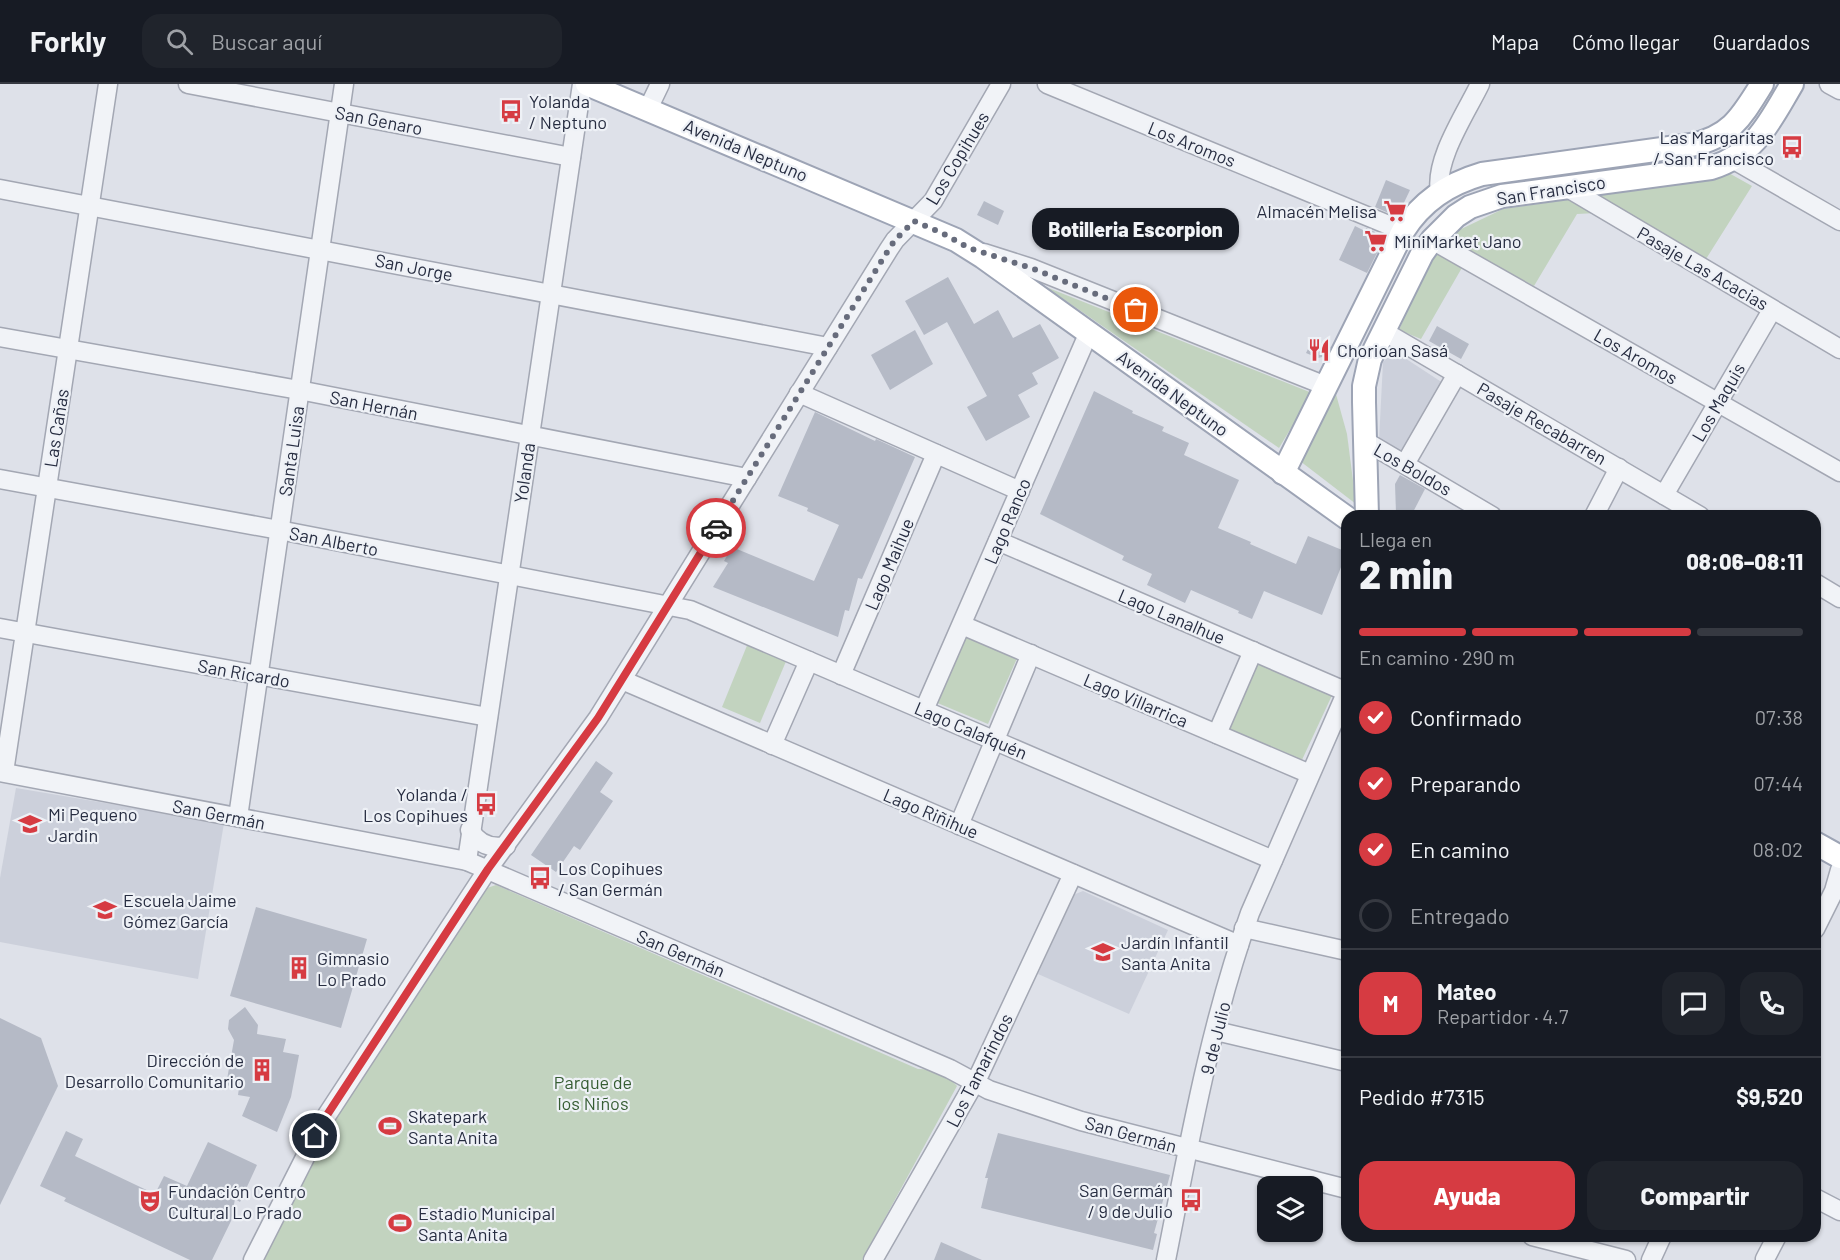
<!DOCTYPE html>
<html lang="es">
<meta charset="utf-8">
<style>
:root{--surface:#171b24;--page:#20242c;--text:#f1f3f6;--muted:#9ea1a6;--line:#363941;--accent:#d63b42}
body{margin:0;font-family:Barlow,sans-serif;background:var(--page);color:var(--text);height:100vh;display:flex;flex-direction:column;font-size:22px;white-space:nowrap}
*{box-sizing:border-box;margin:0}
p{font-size:20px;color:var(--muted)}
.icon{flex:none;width:33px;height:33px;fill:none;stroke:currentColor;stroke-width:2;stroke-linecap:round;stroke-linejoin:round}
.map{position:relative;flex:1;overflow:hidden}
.sheet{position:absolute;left:1341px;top:426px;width:480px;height:732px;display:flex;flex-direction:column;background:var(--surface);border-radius:18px;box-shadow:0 2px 4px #0004}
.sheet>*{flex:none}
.controls{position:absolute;left:1257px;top:1092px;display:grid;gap:12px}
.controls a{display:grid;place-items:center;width:66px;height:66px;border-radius:12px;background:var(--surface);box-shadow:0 2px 4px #0004;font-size:30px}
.pin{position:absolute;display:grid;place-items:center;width:51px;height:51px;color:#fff;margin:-26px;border:3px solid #fff;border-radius:50%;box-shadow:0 2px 6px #0007}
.courier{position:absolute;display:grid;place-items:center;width:60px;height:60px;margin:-30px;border:4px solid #d63b42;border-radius:50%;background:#fff;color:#222;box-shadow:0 2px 8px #0007}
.bubble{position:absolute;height:42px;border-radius:18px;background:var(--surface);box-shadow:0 2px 4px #0004;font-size:20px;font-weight:800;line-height:42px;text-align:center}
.head em{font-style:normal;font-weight:800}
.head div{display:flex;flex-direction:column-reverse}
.head{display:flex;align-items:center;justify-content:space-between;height:102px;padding:0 18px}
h1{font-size:39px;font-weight:800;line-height:45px}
.bar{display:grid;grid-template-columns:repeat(4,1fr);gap:9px 6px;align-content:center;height:72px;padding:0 18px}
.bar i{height:8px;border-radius:4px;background:var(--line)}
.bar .active{background:var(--accent)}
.bar p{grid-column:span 4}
.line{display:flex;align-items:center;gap:15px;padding:0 18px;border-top:2px solid var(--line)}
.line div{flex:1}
.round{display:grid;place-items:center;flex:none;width:63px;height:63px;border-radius:18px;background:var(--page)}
ol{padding:0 18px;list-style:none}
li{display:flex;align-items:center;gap:18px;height:66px}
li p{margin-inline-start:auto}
li .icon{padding:6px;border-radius:50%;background:var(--accent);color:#fff;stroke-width:4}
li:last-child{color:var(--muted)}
li i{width:33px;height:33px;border:3px solid var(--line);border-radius:50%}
.action{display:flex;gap:12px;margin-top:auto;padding:12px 18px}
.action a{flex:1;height:69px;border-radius:18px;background:var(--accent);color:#fff;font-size:24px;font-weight:800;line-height:69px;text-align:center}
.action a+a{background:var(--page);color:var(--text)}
header{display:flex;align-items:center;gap:36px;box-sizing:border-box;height:84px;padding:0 30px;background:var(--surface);border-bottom:2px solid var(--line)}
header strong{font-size:28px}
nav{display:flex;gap:33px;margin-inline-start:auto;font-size:21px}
.search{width:420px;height:54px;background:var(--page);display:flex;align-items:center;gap:15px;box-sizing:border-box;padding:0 21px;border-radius:18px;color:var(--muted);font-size:22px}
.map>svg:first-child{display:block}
.built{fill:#ccd0db}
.green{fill:#c2d3bf}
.building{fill:#b5bac6}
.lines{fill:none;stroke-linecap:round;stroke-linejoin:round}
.minor-casing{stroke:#a3a7b3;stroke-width:21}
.major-casing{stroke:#9da4b5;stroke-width:26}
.minor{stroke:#f1f3f7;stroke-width:18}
.major{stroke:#fff;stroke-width:22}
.done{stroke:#676c7c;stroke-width:6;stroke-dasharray:0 10.8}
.route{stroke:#d63b42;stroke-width:8}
.labels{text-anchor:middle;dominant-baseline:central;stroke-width:4.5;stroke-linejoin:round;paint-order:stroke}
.poi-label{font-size:18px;fill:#272d41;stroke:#eef1f6;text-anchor:start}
.street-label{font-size:18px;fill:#272d41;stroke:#eef1f6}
.park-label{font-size:18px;fill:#365d33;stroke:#eef1f6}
</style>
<header>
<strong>Forkly</strong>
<div class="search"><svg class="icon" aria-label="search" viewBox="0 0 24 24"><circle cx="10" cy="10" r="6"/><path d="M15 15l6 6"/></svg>Buscar aquí</div>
<nav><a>Mapa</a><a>Cómo llegar</a><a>Guardados</a></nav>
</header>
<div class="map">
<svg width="1840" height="1176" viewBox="0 0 1840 1176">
<rect width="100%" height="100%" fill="#dee1e9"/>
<g class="built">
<path d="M 1394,267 L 1443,299 L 1404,369 L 1379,357 L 1383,278 Z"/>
<path d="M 16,704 L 224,739 L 198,895 L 0,858 L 0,794 Z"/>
<path d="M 1083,807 L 1168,846 L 1129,930 L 1038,890 L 1073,811 Z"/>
</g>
<g class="green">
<path d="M 1727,88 L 1752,102 L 1706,175 L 1617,128 L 1577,130 L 1534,202 L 1471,168 L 1421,255 L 1399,246 L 1429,176 L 1455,148 L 1503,125 L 1700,97 Z"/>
<path d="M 1046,203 L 1312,309 L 1279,364 Z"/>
<path d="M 1334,303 L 1347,350 L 1356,420 L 1300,377 Z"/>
<path d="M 964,549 L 1018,572 L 988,640 L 935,618 Z"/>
<path d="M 748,559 L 787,575 L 760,639 L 722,623 Z"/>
<path d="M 1256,573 L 1334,607 L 1301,678 L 1225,644 Z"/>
<path d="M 496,801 L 918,985 C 933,985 947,991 957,1002 L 862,1176 L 264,1176 L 325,1050 L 484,805 Z"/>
</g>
<g class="building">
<path d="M 1386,96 L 1410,106 L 1400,127 L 1393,131 L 1375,123 Z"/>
<path d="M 984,117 L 1004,127 L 998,141 L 977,131 Z"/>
<path d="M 1355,142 L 1365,147 L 1366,144 L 1375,148 L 1381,161 L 1367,189 L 1339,176 Z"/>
<path d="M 948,193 L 974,240 L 998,226 L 1013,254 L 1040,240 L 1059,274 L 1032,289 L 1038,300 L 1018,311 L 1030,333 L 986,357 L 967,323 L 987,312 L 947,238 L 924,251 L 905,217 Z"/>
<path d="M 1437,242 L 1469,260 L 1461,275 L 1429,257 Z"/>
<path d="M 915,246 L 933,280 L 890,306 L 871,271 Z"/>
<path d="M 1313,255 L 1331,263 L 1326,272 L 1318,274 L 1306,269 Z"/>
<path d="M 1094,307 L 1133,327 L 1132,329 L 1164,343 L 1162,347 L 1189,359 L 1184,371 L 1239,396 L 1218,444 L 1251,458 L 1250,460 L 1296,480 L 1308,452 L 1347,468 L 1322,531 L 1264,507 L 1252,535 L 1238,529 L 1239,527 L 1191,506 L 1185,519 L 1147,501 L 1152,490 L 1122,476 L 1124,472 L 1040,430 Z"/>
<path d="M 815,328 L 875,357 L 876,355 L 915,373 L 862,495 L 858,494 L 849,527 L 845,526 L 838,553 L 713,503 L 728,479 L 724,477 L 732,463 L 814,497 L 839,441 L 807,427 L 808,424 L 778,412 Z"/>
<path d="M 1400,391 L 1425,405 L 1411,432 L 1401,432 L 1396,429 L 1395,400 Z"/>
<path d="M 596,677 L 613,689 L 600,708 L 613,717 L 580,766 L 574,762 L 556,788 L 531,771 Z"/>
<path d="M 256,823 L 367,855 L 341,944 L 230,912 Z"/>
<path d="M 245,923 L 258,941 L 257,950 L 286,955 L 283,968 L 299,971 L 291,1013 L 277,1048 L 242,1032 L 250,1013 L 238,1011 L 239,1004 L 226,1001 L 234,956 L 228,945 L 229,936 Z"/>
<path d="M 0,934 L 41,954 L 58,1002 L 0,1121 Z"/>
<path d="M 66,1047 L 83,1055 L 75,1072 L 155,1110 L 164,1092 L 187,1102 L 208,1058 L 257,1081 L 240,1118 L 235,1115 L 231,1137 L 212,1176 L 190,1176 L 64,1117 L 66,1114 L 40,1102 Z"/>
<path d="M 998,1049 L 1170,1091 L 1154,1149 L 1157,1150 L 1153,1166 L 981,1124 L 988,1094 L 985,1094 Z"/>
<path d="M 941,1158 L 982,1176 L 934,1176 Z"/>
</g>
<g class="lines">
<g class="minor-casing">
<g id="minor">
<path d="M 188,0 L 571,73"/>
<path d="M 1047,0 L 1403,147"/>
<path d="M 1829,0 L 1840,6"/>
<path d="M 648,25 L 660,0"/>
<path d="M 1734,76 L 1840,137"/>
<path d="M 1566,103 L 1840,265"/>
<path d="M 0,105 L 828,263"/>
<path d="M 1440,108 C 1434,76 1466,29 1480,0"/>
<path d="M 1432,156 L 1840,388"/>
<path d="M 984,169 L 1031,184 L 1326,302"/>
<path d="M 1383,247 L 1700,432"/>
<path d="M 0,253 L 299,306 L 747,394"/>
<path d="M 799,309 L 1020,407"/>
<path d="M 1365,357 L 1492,432"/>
<path d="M 1405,380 L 1457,290"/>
<path d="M 0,395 L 279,446 L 690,526 L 1273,776"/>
<path d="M 1664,411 L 1772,226"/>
<path d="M 1594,432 L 1619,384"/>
<path d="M 998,457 L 1347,608"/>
<path d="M 1815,499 L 1840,514"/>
<path d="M 962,541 L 1310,690"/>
<path d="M 0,544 L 488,633"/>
<path d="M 841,591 L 936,370"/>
<path d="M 622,596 L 1239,861"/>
<path d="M 924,626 L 1089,248"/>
<path d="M 1217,650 L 1253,567"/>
<path d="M 772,661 L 809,577"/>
<path d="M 0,688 L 467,777 L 950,985 L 989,1006 L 1081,1037 L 1347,1105"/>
<path d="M 4,688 L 108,0"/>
<path d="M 238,733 L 344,0"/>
<path d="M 959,741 L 1031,570"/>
<path d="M 470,746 C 478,760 491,765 506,762"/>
<path d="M 467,777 L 582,0"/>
<path d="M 1244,844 L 1347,867"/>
<path d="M 1815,845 L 1834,807 L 1840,786"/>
<path d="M 1216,947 L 1347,978"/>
<path d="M 1815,1114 L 1840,1127"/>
<path d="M 1532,1152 L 1626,1176"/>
<path d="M 1765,1175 L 1777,1152"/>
<path d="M 253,1176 L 325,1034 L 488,785 L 598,634 L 889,165 L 895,156 L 933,117 L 1001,0"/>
<path d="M 873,1176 L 980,989 L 1073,790"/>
<path d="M 1166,1176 C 1189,1060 1210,940 1250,829 L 1347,607"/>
<path d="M 1651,1176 L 1662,1152"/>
</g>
</g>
<g class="major-casing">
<g id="major">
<path d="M 587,0 L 956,156 L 983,173 L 1347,434"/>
<path d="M 1283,389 L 1403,147 C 1422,117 1448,100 1482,90 L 1691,61 C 1731,53 1742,32 1762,0"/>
<path d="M 1367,432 L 1364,318 L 1364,302 L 1370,275 L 1422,170 L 1432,156 L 1456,132 L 1470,123 L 1502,112 L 1711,84 C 1756,70 1770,37 1792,0"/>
<path d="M 1815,759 L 1840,773"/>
</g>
</g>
<use href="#minor" class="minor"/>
<use href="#major" class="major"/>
</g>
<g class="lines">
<path class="done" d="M 716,444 L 889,165 L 895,156 L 914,137 L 942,149 L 969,164 L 1031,184 L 1136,226"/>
<path class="route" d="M 315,1052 L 325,1034 L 488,785 L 598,634 L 716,444"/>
</g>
<defs>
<g id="bus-bare" transform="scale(1.8)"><path d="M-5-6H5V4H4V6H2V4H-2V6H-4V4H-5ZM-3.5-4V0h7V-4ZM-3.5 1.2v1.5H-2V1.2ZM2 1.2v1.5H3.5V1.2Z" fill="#d63b42" stroke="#eef1f6" stroke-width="2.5" paint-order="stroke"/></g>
<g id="supermarket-bare" transform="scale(1.8)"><path d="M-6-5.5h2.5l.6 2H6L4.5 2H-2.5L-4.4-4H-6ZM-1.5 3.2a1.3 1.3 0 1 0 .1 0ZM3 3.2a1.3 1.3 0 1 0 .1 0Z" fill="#d63b42" stroke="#eef1f6" stroke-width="2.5" paint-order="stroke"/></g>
<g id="restaurant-bare" transform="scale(1.8)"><path d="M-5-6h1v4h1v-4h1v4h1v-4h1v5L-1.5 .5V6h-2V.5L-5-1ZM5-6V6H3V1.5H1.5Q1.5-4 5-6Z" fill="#d63b42" stroke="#eef1f6" stroke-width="2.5" paint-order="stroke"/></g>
<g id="school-bare" transform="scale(1.8)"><path d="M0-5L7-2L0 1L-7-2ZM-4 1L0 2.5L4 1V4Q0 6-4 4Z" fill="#d63b42" stroke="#eef1f6" stroke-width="2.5" paint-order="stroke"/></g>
<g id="building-bare" transform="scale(1.8)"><path d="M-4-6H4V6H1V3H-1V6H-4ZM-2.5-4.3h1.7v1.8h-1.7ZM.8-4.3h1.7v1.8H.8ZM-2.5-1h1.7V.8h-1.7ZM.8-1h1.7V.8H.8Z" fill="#d63b42" stroke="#eef1f6" stroke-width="2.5" paint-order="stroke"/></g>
<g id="stadium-bare" transform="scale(1.8)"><path d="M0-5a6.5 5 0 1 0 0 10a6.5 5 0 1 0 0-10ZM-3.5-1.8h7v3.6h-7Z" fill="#d63b42" stroke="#eef1f6" stroke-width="2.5" paint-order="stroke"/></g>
<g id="theatre-bare" transform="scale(1.8)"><path d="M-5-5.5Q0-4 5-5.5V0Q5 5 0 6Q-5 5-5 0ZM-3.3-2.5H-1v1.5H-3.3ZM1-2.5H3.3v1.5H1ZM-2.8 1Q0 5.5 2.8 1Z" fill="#d63b42" stroke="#eef1f6" stroke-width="2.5" paint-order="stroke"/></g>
</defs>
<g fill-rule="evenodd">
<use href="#bus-bare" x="511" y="27"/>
<use href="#bus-bare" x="1792" y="63"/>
<use href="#supermarket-bare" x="1395" y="127"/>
<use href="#supermarket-bare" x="1376" y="157"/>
<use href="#restaurant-bare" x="1319" y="266"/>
<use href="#bus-bare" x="486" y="720"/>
<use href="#school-bare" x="30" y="740"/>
<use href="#bus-bare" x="540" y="794"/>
<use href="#school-bare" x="105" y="826"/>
<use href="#school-bare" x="1103" y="868"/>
<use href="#building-bare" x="299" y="884"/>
<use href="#building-bare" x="262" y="986"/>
<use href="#stadium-bare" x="390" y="1042"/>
<use href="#bus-bare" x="1191" y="1116"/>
<use href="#theatre-bare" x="150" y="1117"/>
<use href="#stadium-bare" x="400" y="1139"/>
</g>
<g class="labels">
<g class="poi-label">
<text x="529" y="17">Yolanda<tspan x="529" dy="21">/ Neptuno</tspan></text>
<text x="1774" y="53" text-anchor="end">Las Margaritas<tspan x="1774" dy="21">/ San Francisco</tspan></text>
<text x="1377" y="127" text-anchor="end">Almacén Melisa</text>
<text x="1394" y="157">MiniMarket Jano</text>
<text x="1337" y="266">Chorioan Sasá</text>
<text x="468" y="710" text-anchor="end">Yolanda /<tspan x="468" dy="21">Los Copihues</tspan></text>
<text x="48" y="730">Mi Pequeno<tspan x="48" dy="21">Jardin</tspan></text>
<text x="558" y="784">Los Copihues<tspan x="558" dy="21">/ San Germán</tspan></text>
<text x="123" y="816">Escuela Jaime<tspan x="123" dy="21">Gómez García</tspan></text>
<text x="1121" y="858">Jardín Infantil<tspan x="1121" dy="21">Santa Anita</tspan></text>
<text x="317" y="874">Gimnasio<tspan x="317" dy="21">Lo Prado</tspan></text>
<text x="244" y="976" text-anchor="end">Dirección de<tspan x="244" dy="21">Desarrollo Comunitario</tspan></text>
<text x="408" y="1032">Skatepark<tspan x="408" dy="21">Santa Anita</tspan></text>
<text x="1173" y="1106" text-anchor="end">San Germán<tspan x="1173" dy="21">/ 9 de Julio</tspan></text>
<text x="168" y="1107">Fundación Centro<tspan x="168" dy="21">Cultural Lo Prado</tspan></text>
<text x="418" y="1129">Estadio Municipal<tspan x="418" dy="21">Santa Anita</tspan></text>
</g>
<g class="street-label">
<text transform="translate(379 36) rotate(11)">San Genaro</text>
<text transform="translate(1192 60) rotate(22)">Los Aromos</text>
<text transform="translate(746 66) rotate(23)">Avenida Neptuno</text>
<text transform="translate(957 74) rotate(-59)">Los Copihues</text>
<text transform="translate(1551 106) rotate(-9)">San Francisco</text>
<text transform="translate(414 183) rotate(11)">San Jorge</text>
<text transform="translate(1703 184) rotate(30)">Pasaje Las Acacias</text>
<text transform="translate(1636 272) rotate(30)">Los Aromos</text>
<text transform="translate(1173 309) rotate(36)">Avenida Neptuno</text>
<text transform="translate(1718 318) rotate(-60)">Los Maquis</text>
<text transform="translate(374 321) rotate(11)">San Hernán</text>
<text transform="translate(1542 339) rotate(30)">Pasaje Recabarren</text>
<text transform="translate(56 344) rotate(-81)">Las Cañas</text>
<text transform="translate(291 367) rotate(-82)">Santa Luisa</text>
<text transform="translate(1413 385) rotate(30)">Los Boldos</text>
<text transform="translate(524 389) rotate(-82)">Yolanda</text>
<text transform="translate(1007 437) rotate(-67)">Lago Ranco</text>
<text transform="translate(334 457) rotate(11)">San Alberto</text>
<text transform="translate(889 480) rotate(-67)">Lago Maihue</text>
<text transform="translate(1172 532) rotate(23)">Lago Lanalhue</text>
<text transform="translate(244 589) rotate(10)">San Ricardo</text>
<text transform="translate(1136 616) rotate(23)">Lago Villarrica</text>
<text transform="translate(971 646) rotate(23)">Lago Calafquén</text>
<text transform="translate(931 729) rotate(23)">Lago Riñihue</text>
<text transform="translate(219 730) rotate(11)">San Germán</text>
<text transform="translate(681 869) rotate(23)">San Germán</text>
<text transform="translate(1215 954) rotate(-76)">9 de Julio</text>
<text transform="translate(979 986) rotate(-63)">Los Tamarindos</text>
<text transform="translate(1131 1050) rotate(15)">San Germán</text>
</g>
<g class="park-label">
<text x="593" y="998">Parque de<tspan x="593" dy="21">los Niños</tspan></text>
</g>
</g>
</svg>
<div class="controls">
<a><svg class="icon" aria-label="layers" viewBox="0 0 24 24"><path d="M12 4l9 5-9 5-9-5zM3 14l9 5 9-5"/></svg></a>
</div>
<div class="pin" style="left:1136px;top:226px;background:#ea580c"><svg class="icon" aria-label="bag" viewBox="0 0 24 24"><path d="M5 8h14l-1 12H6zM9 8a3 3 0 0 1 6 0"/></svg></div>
<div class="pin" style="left:315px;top:1052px;background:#1f2937"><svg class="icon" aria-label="home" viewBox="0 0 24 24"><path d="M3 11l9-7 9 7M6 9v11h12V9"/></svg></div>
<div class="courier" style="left:716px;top:444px"><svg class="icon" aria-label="car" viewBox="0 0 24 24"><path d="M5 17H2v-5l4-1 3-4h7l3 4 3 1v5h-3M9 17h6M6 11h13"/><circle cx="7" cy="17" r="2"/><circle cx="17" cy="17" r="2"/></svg></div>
<div class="bubble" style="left:1032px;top:124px;width:207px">Botilleria Escorpion</div>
<section class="sheet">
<div class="head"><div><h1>2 min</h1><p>Llega en</p></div><em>08:06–08:11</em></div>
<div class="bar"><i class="active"></i><i class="active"></i><i class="active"></i><i></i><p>En camino · 290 m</p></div>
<ol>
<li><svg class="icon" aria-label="check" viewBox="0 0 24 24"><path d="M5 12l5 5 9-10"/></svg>Confirmado<p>07:38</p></li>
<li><svg class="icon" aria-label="check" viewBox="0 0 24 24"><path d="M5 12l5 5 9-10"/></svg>Preparando<p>07:44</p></li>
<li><svg class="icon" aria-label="check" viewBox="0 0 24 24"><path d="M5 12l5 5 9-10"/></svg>En camino<p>08:02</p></li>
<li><i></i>Entregado</li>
</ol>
<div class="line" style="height:108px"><b class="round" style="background:var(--accent);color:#fff">M</b><div><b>Mateo</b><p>Repartidor · 4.7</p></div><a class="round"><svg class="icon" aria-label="chat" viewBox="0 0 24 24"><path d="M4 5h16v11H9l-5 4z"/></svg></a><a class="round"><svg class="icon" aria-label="phone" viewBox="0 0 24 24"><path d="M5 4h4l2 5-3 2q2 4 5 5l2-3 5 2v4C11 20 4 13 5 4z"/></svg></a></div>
<div class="line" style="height:78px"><div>Pedido #7315</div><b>$9,520</b></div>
<div class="action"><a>Ayuda</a><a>Compartir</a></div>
</section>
</div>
